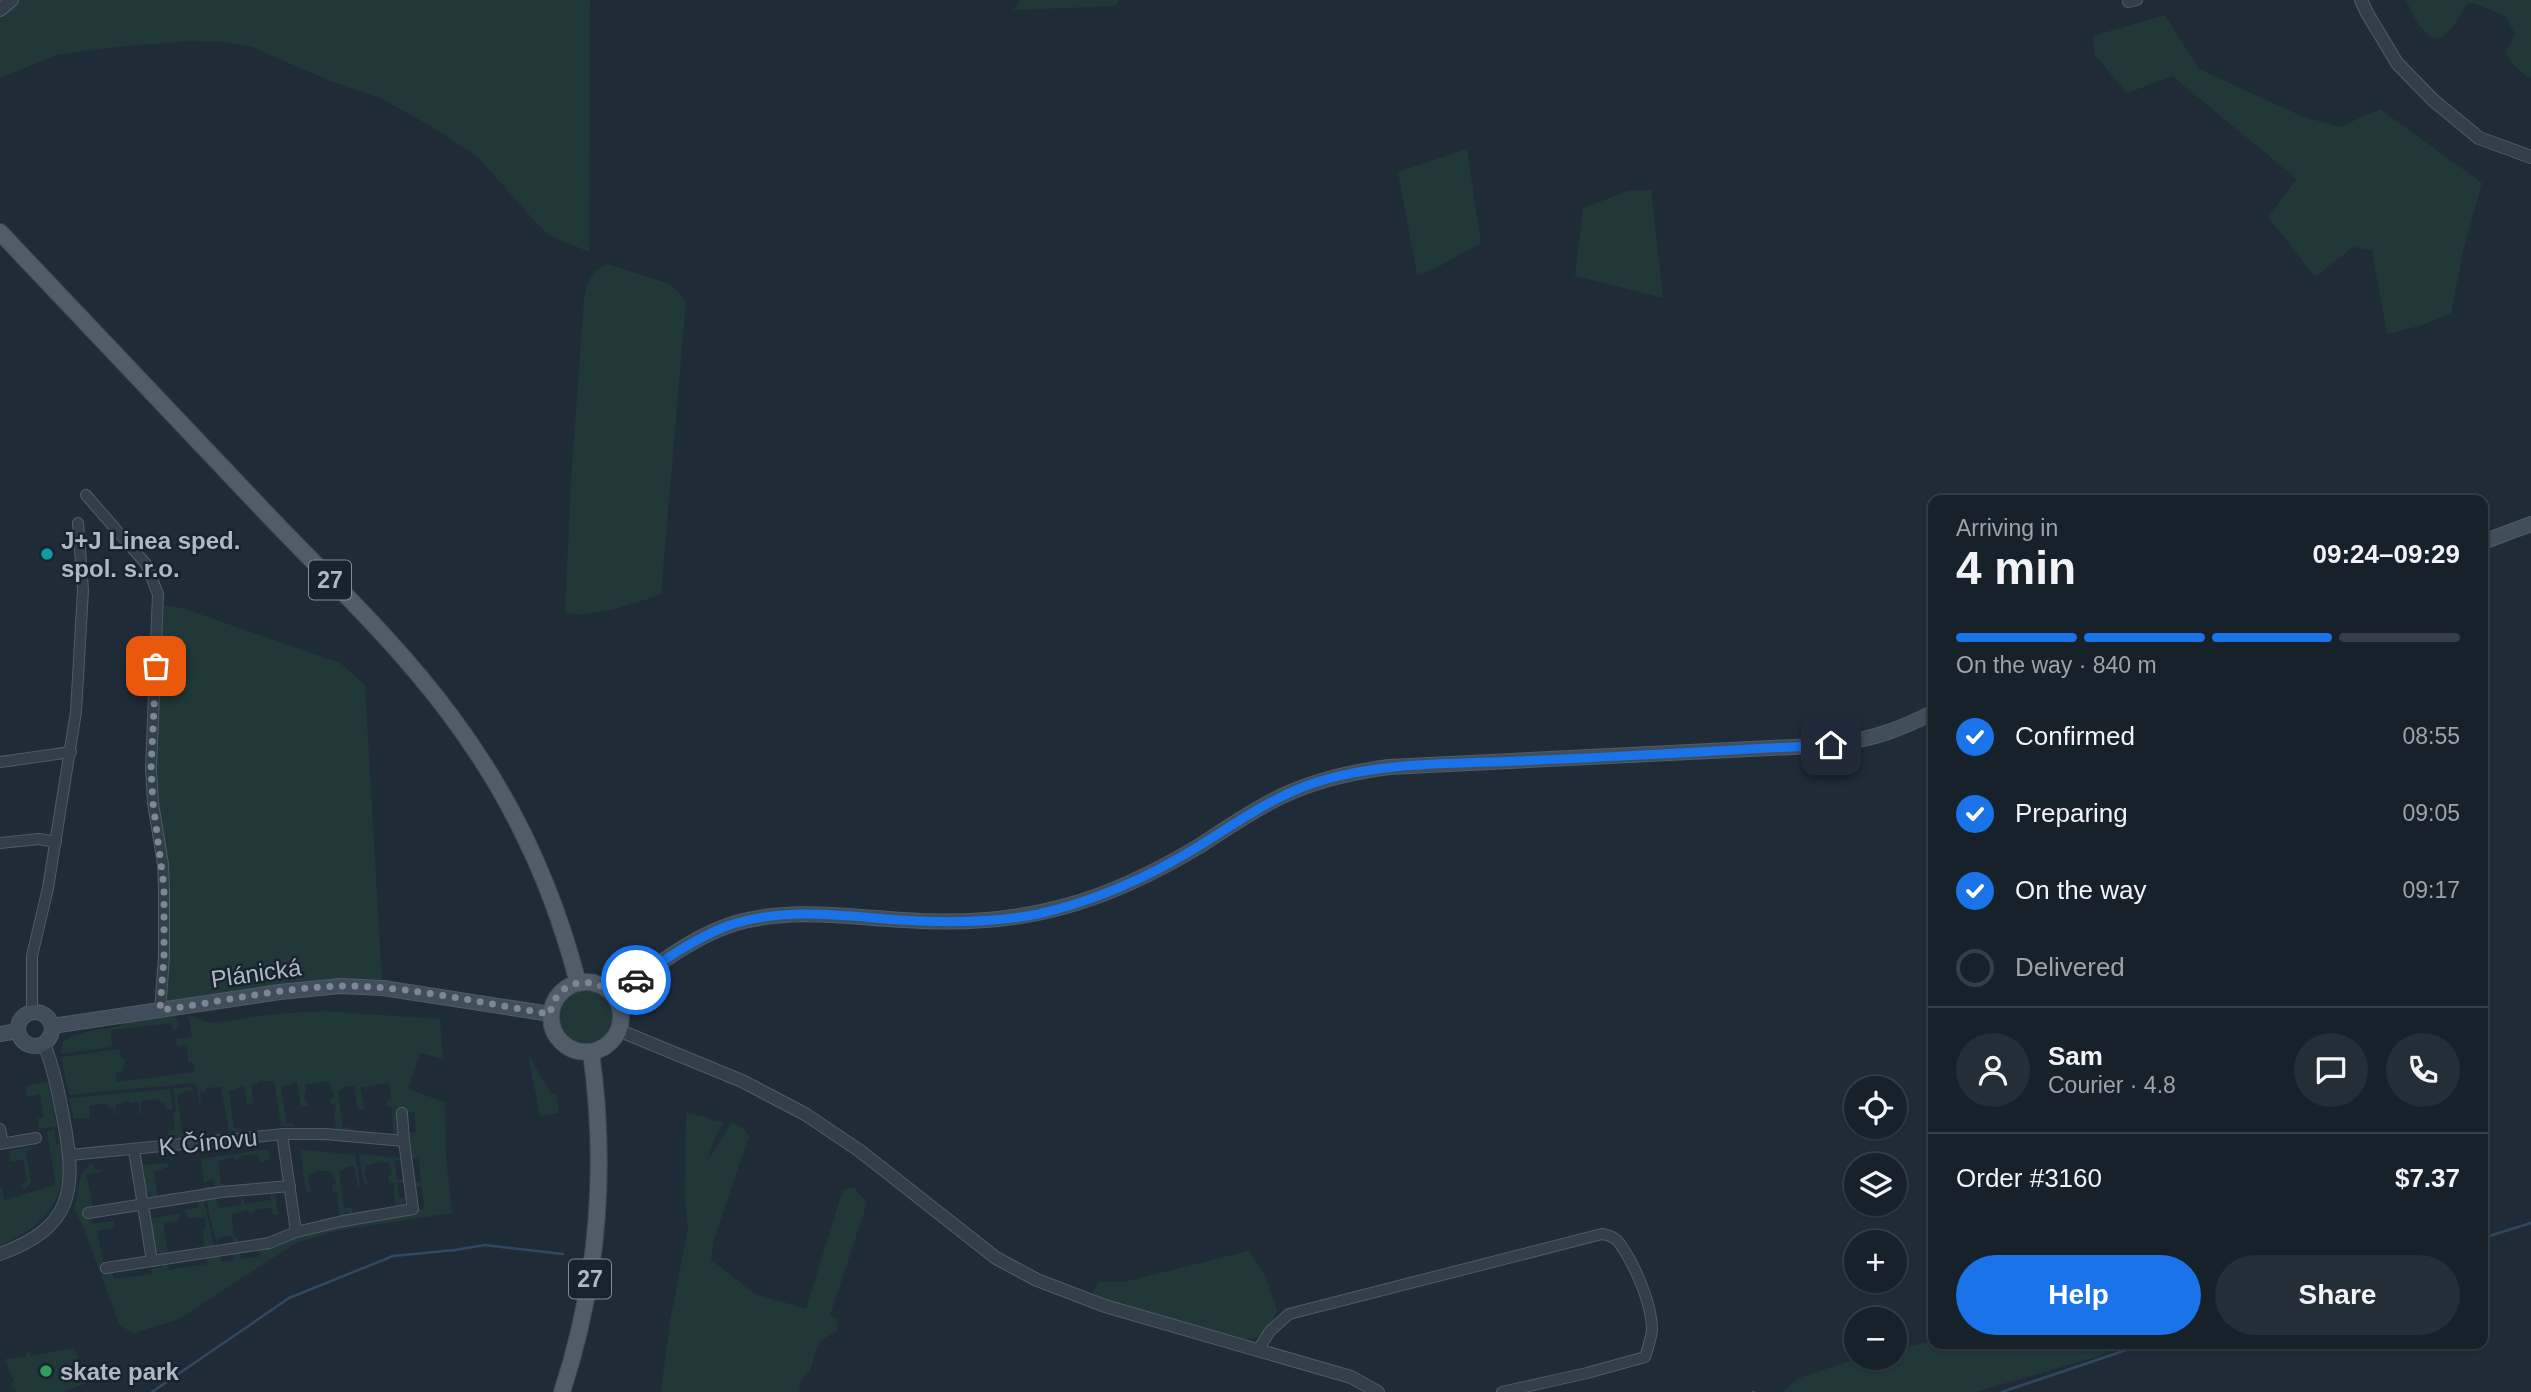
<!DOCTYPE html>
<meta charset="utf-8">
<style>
:root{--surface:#17212a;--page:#242e36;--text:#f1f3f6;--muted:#9ea3a8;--line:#363e47;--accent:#1a73e8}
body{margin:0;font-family:Helvetica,sans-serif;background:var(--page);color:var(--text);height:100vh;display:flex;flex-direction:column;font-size:26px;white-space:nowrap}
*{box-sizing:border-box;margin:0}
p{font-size:23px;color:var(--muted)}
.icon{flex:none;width:38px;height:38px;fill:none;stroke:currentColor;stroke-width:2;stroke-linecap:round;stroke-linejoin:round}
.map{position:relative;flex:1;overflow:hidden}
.side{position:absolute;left:1928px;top:495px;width:560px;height:854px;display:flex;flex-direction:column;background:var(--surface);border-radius:14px;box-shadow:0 2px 5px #0004,0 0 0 2px var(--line)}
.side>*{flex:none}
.buttons{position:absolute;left:1844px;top:1076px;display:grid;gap:14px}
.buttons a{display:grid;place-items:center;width:63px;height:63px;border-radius:50%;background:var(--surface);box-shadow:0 2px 5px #0004,0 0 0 2px var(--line);font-size:35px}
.pin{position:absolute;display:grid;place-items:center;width:60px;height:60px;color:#fff;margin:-30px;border-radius:14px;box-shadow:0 4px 10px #0006}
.courier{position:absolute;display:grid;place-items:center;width:70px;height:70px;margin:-35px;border:5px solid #1a73e8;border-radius:50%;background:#fff;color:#222;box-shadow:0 2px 9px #0007}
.headline em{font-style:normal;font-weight:600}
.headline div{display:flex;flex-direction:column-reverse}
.headline{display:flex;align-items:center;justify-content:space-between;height:119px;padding:0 28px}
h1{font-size:46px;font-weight:600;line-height:52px}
.bar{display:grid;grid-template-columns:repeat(4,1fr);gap:10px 7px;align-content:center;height:84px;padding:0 28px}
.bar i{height:9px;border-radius:5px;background:var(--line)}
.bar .current{background:var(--accent)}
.bar p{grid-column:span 4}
.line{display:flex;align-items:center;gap:18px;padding:0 28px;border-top:2px solid var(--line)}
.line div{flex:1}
.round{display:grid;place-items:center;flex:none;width:74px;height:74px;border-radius:37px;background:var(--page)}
ol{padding:0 28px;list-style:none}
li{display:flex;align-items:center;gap:21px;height:77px}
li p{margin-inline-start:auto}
li .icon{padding:7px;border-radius:50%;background:var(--accent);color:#fff;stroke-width:4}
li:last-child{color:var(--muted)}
li i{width:38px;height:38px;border:4px solid var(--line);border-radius:50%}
.primary-button{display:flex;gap:14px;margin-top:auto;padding:14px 28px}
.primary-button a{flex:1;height:80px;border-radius:42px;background:var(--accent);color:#fff;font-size:28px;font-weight:600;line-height:80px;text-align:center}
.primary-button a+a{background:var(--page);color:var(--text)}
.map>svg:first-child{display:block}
.green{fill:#213839}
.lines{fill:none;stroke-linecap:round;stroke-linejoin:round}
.stream{stroke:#314960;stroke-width:2.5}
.minor-casing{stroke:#505b66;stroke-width:12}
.tertiary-casing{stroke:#505b66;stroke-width:14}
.secondary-casing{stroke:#505b66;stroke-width:16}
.primary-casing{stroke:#3c4752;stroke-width:18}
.minor{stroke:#323e48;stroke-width:10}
.tertiary{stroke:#323e48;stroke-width:12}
.secondary{stroke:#404d5b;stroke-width:14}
.primary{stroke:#505d69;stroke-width:16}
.done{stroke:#7b8794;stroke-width:7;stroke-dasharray:0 12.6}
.route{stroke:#1a73e8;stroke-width:9}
.culture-dot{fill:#0f9aa8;stroke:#18232d;stroke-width:2.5}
.leisure-dot{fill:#2e9e5b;stroke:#18232d;stroke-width:2.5}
.labels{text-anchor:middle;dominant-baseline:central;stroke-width:5;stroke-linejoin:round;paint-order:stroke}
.shield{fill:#18232d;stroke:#808b97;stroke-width:2}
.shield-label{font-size:23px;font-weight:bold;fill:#adb8c5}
.poi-label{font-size:24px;font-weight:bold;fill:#adb8c5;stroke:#18232d;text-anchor:start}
.street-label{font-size:24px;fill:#adb8c5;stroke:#18232d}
</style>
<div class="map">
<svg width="2531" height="1392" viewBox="0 0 2531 1392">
<rect width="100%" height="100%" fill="#1f2c38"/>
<g class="green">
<path d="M 20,0 L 590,0 L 589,252 L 551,236 L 538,225 L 478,157 L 429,125 L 380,98 L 328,80 L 252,47 L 220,42 L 191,41 L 115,47 L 57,55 L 0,78 L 0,17 Z"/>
<path d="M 1020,0 L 1119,0 L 1115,6 L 1013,10 Z"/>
<path d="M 2406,0 L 2531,0 L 2531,76 L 2529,78 L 2516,67 L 2505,53 L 2515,34 L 2506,17 L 2475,3 L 2467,4 C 2460,13 2453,30 2443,36 C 2426,47 2411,11 2406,0 Z"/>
<path d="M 2165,15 L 2199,69 L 2301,116 L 2340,127 L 2380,109 L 2482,183 L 2463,251 L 2451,314 L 2419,326 L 2387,334 L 2372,250 L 2353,247 L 2315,277 L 2268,217 L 2297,179 L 2172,76 L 2127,93 L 2094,54 L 2093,36 Z"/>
<path d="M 1467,149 L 1481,243 L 1438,267 L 1417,275 L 1398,172 Z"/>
<path d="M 1651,190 L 1663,298 L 1575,276 L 1583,208 L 1628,191 Z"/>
<path d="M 607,264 L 670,284 L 686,301 L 661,594 C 634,604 593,618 565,613 L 571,480 L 584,300 C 588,281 590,273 607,264 Z"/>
<path d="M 164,605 L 185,609 L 340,663 L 365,685 L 382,982 L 328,980 L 166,1006 L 169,870 L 158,799 L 157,726 Z"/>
<circle cx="586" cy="1017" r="27"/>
<path d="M 323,1011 L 440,1019 L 443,1059 L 420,1053 L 408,1089 L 445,1102 L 446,1156 L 452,1213 L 335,1231 L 296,1243 L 179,1319 L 134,1333 L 120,1326 L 83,1226 L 74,1208 C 80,1193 77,1167 94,1163 L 95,1170 L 103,1170 L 102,1172 L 86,1174 L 93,1207 L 86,1208 L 93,1224 L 114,1221 L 113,1228 L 97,1231 L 104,1265 L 112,1272 L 114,1279 L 152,1274 L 151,1269 L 162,1267 L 162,1264 L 168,1264 L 169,1270 L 207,1264 L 206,1257 L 220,1255 L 222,1262 L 233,1261 L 234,1253 L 239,1252 L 241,1259 L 259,1257 L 260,1249 L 278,1246 L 288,1239 L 365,1221 L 417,1214 L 417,1210 L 424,1209 L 422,1186 L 414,1187 L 414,1183 L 421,1182 L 419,1159 L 411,1158 L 409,1133 L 416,1132 L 414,1112 L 406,1111 L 399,1134 L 393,1134 L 392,1107 L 388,1107 L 387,1101 L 391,1100 L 389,1083 L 360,1088 L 365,1109 L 358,1110 L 354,1086 L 345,1086 L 338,1091 L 343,1128 L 350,1127 L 352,1131 L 336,1130 L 334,1113 L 336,1112 L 335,1104 L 331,1104 L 330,1098 L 334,1097 L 329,1081 L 305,1084 L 306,1093 L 304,1094 L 308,1106 L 301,1107 L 297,1082 L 281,1087 L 287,1124 L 293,1124 L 295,1127 L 281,1126 L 274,1081 L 258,1081 L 258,1084 L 252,1085 L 253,1104 L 247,1104 L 244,1086 L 229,1091 L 234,1128 L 240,1128 L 243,1130 L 229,1132 L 221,1087 L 206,1088 L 206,1091 L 200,1092 L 201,1102 L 199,1103 L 196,1083 L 69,1095 L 61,1057 L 119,1049 L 122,1059 L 125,1059 L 123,1071 L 115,1073 L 117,1082 L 195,1072 L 194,1063 L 188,1062 L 187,1045 L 177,1046 L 176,1039 L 192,1037 L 188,1016 L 212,1023 L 274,1014 Z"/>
<path d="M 175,1014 L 179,1025 L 175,1031 L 173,1030 L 171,1023 L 111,1030 L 112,1047 L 61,1054 L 63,1042 L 72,1036 L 86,1032 L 121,1026 L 121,1020 Z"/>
<path d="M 528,1054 L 550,1092 L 556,1094 L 559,1113 L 540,1116 Z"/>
<path d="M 48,1082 L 57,1126 L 39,1129 L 37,1119 L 44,1118 L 40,1094 L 27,1097 L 25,1086 Z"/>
<path d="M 192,1087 L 197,1111 L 192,1090 L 184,1091 L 182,1094 L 177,1095 L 182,1132 L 190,1133 L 191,1140 L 187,1138 L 169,1142 L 168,1131 L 175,1129 L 173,1113 L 176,1112 L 173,1088 Z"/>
<path d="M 170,1089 L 173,1109 L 167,1110 L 164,1103 L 160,1103 L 159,1099 L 141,1101 L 141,1114 L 133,1115 L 140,1113 L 139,1102 L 131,1103 L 128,1100 L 115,1106 L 116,1113 L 124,1113 L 115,1114 L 113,1108 L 109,1108 L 107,1103 L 89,1106 L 90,1118 L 74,1119 L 69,1098 Z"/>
<path d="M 686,1113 L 707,1117 L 714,1122 L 715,1120 L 723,1123 L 713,1142 L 708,1160 L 732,1122 L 744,1129 L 749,1136 L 713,1242 L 711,1260 L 755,1294 L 806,1309 L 843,1190 L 854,1187 L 867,1203 L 830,1315 L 836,1319 L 838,1330 C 832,1334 823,1338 819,1344 C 811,1356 816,1370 801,1379 L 799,1392 L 661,1392 L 670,1321 L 688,1228 L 685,1202 Z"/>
<path d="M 54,1130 L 56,1144 L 61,1144 C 69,1196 48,1226 0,1245 L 0,1188 L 2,1187 L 4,1200 L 56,1185 L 47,1131 Z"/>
<path d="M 32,1147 L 31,1150 L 26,1152 L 31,1183 L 25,1189 L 20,1184 L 27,1182 L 23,1159 L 11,1162 L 9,1151 Z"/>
<path d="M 268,1149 L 270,1160 L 260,1162 L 258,1155 L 241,1156 L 241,1159 L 235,1160 L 234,1157 L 218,1161 L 221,1184 L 224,1184 L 224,1190 L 205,1193 L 204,1186 L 213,1187 L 215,1182 L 211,1179 L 204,1183 L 201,1159 Z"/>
<path d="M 300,1149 L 355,1155 L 360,1186 L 358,1187 L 354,1166 L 346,1167 L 344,1170 L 339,1171 L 344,1208 L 352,1208 L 353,1215 L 350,1215 L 348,1211 L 344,1212 L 345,1216 L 339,1216 L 337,1192 L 333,1192 L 332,1185 L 336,1184 L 335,1177 L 333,1177 L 332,1171 L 315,1171 L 314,1173 L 309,1174 L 308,1181 L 312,1193 L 306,1192 Z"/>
<path d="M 359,1154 L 402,1158 L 401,1160 L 395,1161 L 397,1180 L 404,1180 L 405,1182 L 397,1183 L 399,1198 L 406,1198 L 403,1206 L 395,1207 L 394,1183 L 389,1183 L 388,1176 L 392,1175 L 388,1162 L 383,1163 L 382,1161 L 365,1166 L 366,1172 L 364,1173 L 368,1184 L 364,1185 Z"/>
<path d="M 169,1163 L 168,1167 L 154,1172 L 158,1197 L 152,1196 L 146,1190 L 143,1165 Z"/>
<path d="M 275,1192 L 278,1215 L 273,1215 L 272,1208 L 255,1209 L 255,1212 L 249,1213 L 248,1210 L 231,1214 L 234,1237 L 237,1237 L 238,1242 L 234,1244 L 232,1236 L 217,1238 L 217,1247 L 206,1199 L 216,1199 L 219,1208 L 241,1205 L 242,1197 L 245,1204 L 271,1200 L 270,1193 Z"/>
<path d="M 204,1199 L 214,1247 L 204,1246 L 203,1230 L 206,1229 L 205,1217 L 189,1219 L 184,1210 L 198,1208 L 198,1201 Z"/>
<path d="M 180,1214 L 178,1221 L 163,1223 L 168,1253 L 160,1254 L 155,1248 L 151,1218 Z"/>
<path d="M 1249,1251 L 1264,1273 L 1277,1310 C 1272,1322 1268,1335 1254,1338 C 1237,1343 1116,1304 1090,1297 L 1098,1282 L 1124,1282 Z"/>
<path d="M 1934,1341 L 1934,1344 L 2128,1344 L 2096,1357 L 1976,1392 L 1782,1392 L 1799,1378 L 1859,1358 L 1895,1358 L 1895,1349 Z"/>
<path d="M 74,1348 L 87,1383 L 62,1392 L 17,1392 L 16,1389 L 14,1390 L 11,1383 L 14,1382 L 5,1359 L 26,1357 L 26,1353 L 30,1353 L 31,1356 Z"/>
</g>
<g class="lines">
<g class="stream">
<path d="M 2483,1238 L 2531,1223"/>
<path d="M 152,1392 L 289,1298 L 393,1256 L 455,1250 L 485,1245 L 563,1254"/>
<path d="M 1753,1392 L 1754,1392"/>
<path d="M 2002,1392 L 2144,1344"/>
</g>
<g class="minor-casing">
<g id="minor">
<path d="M 2128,2 L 2137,0"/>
<path d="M 86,495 L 146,564 L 158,594 L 151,769 L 153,803 L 163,864 L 164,887 L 164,956 L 160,1011"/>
<path d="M 0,762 L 71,752"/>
<path d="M 0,843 L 39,839 L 56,842"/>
<path d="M 32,1012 L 32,956 L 48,888 L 76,712 L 83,590 L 78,523"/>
<path d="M 0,1129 L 3,1143"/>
<path d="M 0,1144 L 36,1138"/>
<path d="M 134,1150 L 152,1261"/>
<path d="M 70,1155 L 285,1134 L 325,1134 L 404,1141 L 402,1113"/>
<path d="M 88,1213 L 221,1192 L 290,1186"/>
<path d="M 296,1232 L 343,1221 L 413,1209 L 404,1141"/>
<path d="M 106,1268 L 269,1243 L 296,1232 L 282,1134"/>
<path d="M 1258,1350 L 1270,1331 L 1289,1314 L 1602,1234 C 1609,1235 1616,1237 1620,1244 C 1635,1265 1652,1304 1652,1330 C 1651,1339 1648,1348 1645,1357 L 1587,1373 L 1502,1392"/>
</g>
</g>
<g class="tertiary-casing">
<g id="tertiary">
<path d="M 2361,0 L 2367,13 L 2397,63 L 2433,100 L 2479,138 L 2531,157"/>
<path d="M 0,10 L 12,0"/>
<path d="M 618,1030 L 742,1081 L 805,1114 L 860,1151 L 996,1258 L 1037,1280 L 1105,1306 L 1351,1377 L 1378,1392"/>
<path d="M 0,1254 C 72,1228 77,1191 64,1122 C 59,1095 54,1069 44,1044"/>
</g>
</g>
<g class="secondary-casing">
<g id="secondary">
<path d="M 2483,542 L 2531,524"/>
<path d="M 614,996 C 653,969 690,937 736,923 C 792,907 848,917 904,920 C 959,924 1013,921 1066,906 C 1114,893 1158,871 1201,845 C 1227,828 1253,810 1282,796 C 1316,780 1351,772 1389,767 L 1831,745 C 1872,739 1897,731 1934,712"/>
<circle cx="35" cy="1029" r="17"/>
<path d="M 52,1026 L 280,992 L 340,986 L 383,988 L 550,1014"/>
<path d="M 0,1034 L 18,1031"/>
</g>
</g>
<g class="primary-casing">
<g id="primary">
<path d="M 0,232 C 88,326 177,419 266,513 C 329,579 397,643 451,716 C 511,796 553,886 578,983"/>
<circle cx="586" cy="1017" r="35"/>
<path d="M 562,1392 C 598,1282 607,1166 591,1052"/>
</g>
</g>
<use href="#minor" class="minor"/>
<use href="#tertiary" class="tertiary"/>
<use href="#secondary" class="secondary"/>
<use href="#primary" class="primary"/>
</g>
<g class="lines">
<path class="done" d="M 156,666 L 151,769 L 153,803 L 164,887 L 164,956 L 160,1010 C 222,1002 286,986 350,986 C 413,987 487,1004 550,1014 C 555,981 592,972 614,996 L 636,980"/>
<path class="route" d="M 636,980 C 665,959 694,939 727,926 C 784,906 843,916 901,920 C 947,923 993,923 1038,914 C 1096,901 1149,877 1199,846 C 1238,822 1275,795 1320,781 C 1384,762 1452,764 1518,761 C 1623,757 1727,750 1831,745"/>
</g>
<circle class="culture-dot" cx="47" cy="554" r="7"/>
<circle class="leisure-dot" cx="46" cy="1371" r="7"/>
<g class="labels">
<g class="shield">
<rect x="309" y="560.5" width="42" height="39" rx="5"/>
<rect x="569" y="1259.5" width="42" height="39" rx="5"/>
</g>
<g class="shield-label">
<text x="330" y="580">27</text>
<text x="590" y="1279">27</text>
</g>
<g class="poi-label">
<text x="61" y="540">J+J Linea sped.<tspan x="61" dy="28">spol. s.r.o.</tspan></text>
<text x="60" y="1371">skate park</text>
</g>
<g class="street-label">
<text transform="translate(256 973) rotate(-8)">Plánická</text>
<text transform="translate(208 1142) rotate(-6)">K Čínovu</text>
</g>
</g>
</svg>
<div class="buttons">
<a><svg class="icon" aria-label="locate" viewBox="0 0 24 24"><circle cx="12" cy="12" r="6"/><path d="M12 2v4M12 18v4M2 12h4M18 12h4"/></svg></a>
<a><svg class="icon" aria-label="layers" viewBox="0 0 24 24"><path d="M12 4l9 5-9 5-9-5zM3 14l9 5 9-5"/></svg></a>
<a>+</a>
<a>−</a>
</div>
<div class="pin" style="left:156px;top:666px;background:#ea580c"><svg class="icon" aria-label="bag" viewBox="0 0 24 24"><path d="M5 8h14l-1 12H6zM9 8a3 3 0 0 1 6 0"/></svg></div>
<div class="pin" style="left:1831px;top:745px;background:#1f2937"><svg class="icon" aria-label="home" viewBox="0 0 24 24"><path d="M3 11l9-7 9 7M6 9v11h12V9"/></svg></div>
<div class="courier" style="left:636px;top:980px"><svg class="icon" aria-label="car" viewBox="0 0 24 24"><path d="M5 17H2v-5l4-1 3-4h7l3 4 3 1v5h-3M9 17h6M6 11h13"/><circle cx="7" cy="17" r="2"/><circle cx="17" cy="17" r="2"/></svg></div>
<section class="side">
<div class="headline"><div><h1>4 min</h1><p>Arriving in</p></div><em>09:24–09:29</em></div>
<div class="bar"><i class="current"></i><i class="current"></i><i class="current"></i><i></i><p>On the way · 840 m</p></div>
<ol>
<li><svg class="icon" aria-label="check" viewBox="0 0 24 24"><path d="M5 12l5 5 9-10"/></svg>Confirmed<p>08:55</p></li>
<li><svg class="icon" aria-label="check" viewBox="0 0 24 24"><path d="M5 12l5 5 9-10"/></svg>Preparing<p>09:05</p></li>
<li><svg class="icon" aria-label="check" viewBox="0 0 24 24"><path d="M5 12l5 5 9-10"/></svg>On the way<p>09:17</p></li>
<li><i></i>Delivered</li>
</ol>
<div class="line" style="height:126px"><a class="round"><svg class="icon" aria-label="person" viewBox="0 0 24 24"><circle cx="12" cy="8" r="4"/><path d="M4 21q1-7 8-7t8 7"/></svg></a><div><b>Sam</b><p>Courier · 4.8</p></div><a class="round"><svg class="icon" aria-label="chat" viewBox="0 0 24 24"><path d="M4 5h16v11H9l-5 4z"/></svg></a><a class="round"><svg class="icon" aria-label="phone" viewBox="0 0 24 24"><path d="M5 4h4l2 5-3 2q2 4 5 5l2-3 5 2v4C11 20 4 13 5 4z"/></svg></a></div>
<div class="line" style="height:91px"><div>Order #3160</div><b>$7.37</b></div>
<div class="primary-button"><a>Help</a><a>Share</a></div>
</section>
</div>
